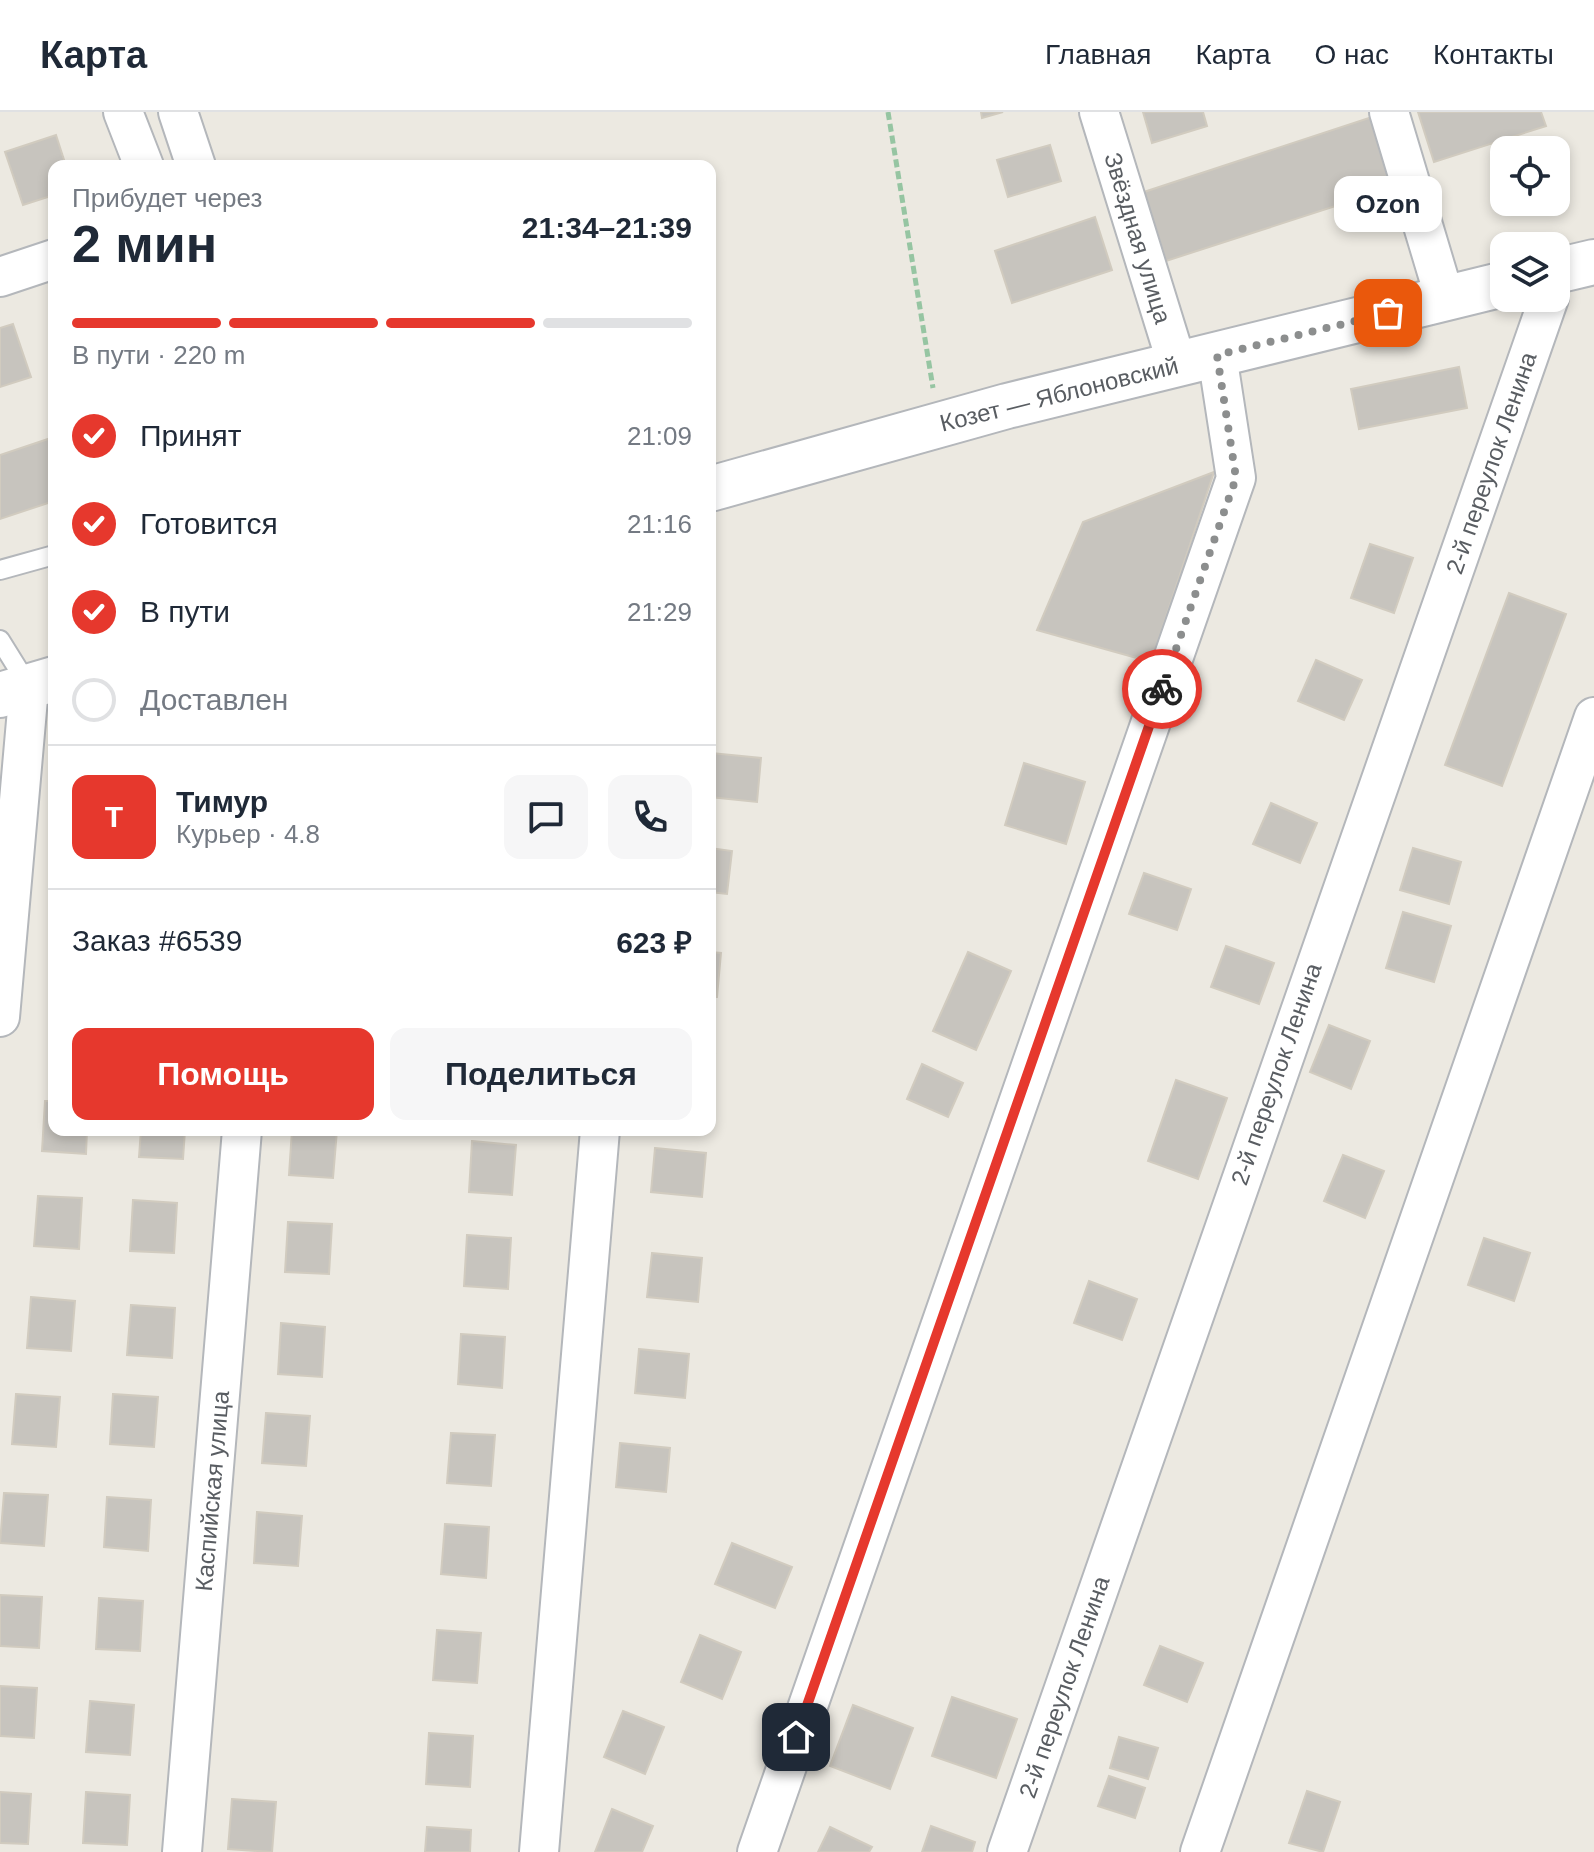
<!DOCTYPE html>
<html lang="ru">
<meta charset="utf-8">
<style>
:root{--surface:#fff;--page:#f6f6f7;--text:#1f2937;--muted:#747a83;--line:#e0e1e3;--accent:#e6382d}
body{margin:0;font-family:Arial,sans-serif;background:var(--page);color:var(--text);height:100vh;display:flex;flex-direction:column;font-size:30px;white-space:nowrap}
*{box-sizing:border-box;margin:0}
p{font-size:26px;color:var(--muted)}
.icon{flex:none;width:44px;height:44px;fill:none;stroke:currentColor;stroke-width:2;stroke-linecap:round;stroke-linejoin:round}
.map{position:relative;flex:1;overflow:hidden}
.drawer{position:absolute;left:48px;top:48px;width:668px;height:976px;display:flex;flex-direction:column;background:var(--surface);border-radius:16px;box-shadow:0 4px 12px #0003}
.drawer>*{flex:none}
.controls{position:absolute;left:1490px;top:24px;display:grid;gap:16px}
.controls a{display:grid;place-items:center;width:80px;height:80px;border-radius:16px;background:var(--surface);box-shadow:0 4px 12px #0003;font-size:40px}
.pin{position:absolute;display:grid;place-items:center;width:68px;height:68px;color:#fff;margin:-34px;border-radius:16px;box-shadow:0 4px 12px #0006}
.courier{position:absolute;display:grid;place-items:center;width:80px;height:80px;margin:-40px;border:6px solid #e6382d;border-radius:50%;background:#fff;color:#222;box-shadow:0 2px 10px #0007}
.bubble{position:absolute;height:56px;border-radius:16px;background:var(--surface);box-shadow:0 4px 12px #0003;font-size:26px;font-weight:700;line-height:56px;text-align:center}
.overview em{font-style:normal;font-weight:700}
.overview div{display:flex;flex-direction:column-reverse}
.overview{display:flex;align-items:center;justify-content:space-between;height:136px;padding:0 24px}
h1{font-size:52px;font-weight:700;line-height:60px}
.bar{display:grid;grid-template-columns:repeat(4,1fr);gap:12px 8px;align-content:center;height:96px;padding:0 24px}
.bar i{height:10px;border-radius:6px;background:var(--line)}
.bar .selected{background:var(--accent)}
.bar p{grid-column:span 4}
.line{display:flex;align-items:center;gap:20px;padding:0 24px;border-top:2px solid var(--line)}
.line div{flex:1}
.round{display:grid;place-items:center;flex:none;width:84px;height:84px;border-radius:16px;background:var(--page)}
ol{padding:0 24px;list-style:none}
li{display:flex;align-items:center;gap:24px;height:88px}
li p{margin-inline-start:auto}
li .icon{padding:8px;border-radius:50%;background:var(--accent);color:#fff;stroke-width:4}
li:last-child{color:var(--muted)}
li i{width:44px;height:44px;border:4px solid var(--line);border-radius:50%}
.primary-button{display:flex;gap:16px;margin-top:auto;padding:16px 24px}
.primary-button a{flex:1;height:92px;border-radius:16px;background:var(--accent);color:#fff;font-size:32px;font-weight:700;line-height:92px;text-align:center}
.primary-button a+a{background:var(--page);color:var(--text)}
header{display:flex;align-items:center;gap:48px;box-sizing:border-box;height:112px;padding:0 40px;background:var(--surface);border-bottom:2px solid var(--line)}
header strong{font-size:38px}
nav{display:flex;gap:44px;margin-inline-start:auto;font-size:28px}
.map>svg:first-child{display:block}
.building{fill:#c7c4be;stroke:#d1cbbf;stroke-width:2}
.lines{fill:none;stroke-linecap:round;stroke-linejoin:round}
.service-casing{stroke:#b4b7bb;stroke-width:22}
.minor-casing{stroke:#b4b7bb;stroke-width:42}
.tertiary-casing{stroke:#b4b7bb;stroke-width:48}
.path{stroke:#96c5a2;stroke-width:5;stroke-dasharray:8 4;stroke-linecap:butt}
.service{stroke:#fff;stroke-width:18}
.minor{stroke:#fff;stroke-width:38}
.tertiary{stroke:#fff;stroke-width:44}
.done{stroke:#8c8e8e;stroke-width:8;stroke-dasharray:0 14.4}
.route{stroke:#e6382d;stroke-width:10}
.labels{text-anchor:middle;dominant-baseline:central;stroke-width:7;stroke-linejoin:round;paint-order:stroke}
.street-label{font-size:24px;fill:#595d62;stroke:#fff}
</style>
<header>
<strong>Карта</strong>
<nav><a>Главная</a><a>Карта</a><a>О нас</a><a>Контакты</a></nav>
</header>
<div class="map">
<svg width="1594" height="1740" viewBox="0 0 1594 1740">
<rect width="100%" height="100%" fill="#ece9e1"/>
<g class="building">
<path d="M 981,0 L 1003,0 L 982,6 Z"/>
<path d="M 1143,0 L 1203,0 L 1207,14 L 1152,31 Z"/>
<path d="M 1418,0 L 1541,0 L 1546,14 L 1434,50 Z"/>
<path d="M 1372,5 L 1397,74 L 1166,149 L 1144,80 Z"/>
<path d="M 56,23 L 66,54 L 54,54 L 54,83 L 23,93 L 5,40 Z"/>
<path d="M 1050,33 L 1061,69 L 1008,85 L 997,48 Z"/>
<path d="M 1095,105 L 1112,158 L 1012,191 L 995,139 Z"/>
<path d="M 13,212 L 31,265 L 0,275 L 0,216 Z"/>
<path d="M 1459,255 L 1467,296 L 1359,317 L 1351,277 Z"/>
<path d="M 54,325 L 54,389 L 0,407 L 0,343 Z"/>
<path d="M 1214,360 L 1151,550 L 1037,518 L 1083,410 Z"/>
<path d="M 1370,432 L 1413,446 L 1394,501 L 1351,486 Z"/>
<path d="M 1509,481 L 1566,502 L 1502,674 L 1445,653 Z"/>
<path d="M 1316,548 L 1362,568 L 1344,608 L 1298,589 Z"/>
<path d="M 711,641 L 761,646 L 757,690 L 710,685 Z"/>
<path d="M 1024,651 L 1085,670 L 1066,732 L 1005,713 Z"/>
<path d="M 1271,691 L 1317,711 L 1300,751 L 1253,732 Z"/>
<path d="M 710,736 L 732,739 L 727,782 L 710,780 Z"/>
<path d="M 1413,736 L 1461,750 L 1449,792 L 1400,778 Z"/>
<path d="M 1144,761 L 1191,777 L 1177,818 L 1129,802 Z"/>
<path d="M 1403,800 L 1451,814 L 1434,870 L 1386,856 Z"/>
<path d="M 1226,834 L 1274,851 L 1259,892 L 1211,875 Z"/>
<path d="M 710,840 L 721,841 L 717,885 L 710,885 Z"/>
<path d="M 968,840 L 1011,859 L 976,938 L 933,919 Z"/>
<path d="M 1329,913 L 1370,929 L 1351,977 L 1310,960 Z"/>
<path d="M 710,942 L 715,942 L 711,986 L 710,986 Z"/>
<path d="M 922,952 L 963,971 L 948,1005 L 907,987 Z"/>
<path d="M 1176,968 L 1227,986 L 1198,1067 L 1148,1049 Z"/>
<path d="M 45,989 L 54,989 L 54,1018 L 87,1018 L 86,1042 L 42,1039 Z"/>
<path d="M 141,1018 L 185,1018 L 183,1047 L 139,1045 Z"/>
<path d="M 292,1018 L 337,1018 L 333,1066 L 289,1063 Z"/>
<path d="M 472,1029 L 516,1033 L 512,1083 L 469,1080 Z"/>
<path d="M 655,1036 L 706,1041 L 702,1085 L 651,1080 Z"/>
<path d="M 1343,1043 L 1384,1059 L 1365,1106 L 1324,1089 Z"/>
<path d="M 38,1084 L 82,1086 L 79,1137 L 34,1134 Z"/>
<path d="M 133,1088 L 177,1091 L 174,1141 L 130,1139 Z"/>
<path d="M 288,1110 L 332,1112 L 329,1162 L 285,1160 Z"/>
<path d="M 467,1123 L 511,1126 L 508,1177 L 464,1174 Z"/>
<path d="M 1484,1126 L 1530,1141 L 1514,1189 L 1468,1173 Z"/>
<path d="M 652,1141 L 702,1146 L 698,1190 L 647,1185 Z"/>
<path d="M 1089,1169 L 1137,1187 L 1122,1228 L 1074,1211 Z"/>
<path d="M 31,1185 L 75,1189 L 71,1239 L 27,1236 Z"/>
<path d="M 131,1193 L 175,1196 L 172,1246 L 127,1243 Z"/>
<path d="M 281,1211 L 325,1215 L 322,1265 L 278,1262 Z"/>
<path d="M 461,1222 L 505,1225 L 502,1276 L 458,1272 Z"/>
<path d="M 639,1237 L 689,1242 L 685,1286 L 635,1281 Z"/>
<path d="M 16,1282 L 60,1285 L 56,1335 L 12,1332 Z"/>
<path d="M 113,1282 L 158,1285 L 154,1335 L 110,1332 Z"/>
<path d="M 266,1301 L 310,1304 L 306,1354 L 262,1351 Z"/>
<path d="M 451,1321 L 495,1323 L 491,1374 L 447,1371 Z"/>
<path d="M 620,1331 L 670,1336 L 666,1380 L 616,1375 Z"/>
<path d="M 4,1381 L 48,1383 L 44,1434 L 0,1431 Z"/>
<path d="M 107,1385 L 151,1388 L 148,1439 L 104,1435 Z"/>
<path d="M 257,1400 L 302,1404 L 298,1454 L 254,1451 Z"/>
<path d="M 445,1412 L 489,1415 L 486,1466 L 441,1462 Z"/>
<path d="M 732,1431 L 792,1455 L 775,1496 L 715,1472 Z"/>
<path d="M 0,1483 L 42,1485 L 39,1536 L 0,1534 Z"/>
<path d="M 99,1486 L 143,1489 L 140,1539 L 96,1537 Z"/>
<path d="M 437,1518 L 481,1521 L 477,1571 L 433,1568 Z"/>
<path d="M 700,1523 L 741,1540 L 722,1587 L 681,1570 Z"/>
<path d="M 1160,1534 L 1203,1551 L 1187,1590 L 1144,1573 Z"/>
<path d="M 0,1574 L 37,1576 L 34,1626 L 0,1624 Z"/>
<path d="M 952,1585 L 1017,1607 L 996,1666 L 932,1644 Z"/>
<path d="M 90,1589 L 134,1593 L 130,1643 L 86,1640 Z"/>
<path d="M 853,1593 L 913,1616 L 890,1677 L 830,1654 Z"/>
<path d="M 623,1599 L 664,1615 L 645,1662 L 604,1645 Z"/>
<path d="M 429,1621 L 473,1624 L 470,1675 L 426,1672 Z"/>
<path d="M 1119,1625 L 1158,1636 L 1148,1667 L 1110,1656 Z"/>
<path d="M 1109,1664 L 1145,1676 L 1135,1706 L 1098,1694 Z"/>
<path d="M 1307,1679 L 1340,1690 L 1323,1740 L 1289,1731 Z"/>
<path d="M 0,1680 L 31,1682 L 28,1732 L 0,1731 Z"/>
<path d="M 86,1680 L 130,1683 L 127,1733 L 83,1731 Z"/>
<path d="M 232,1687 L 276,1690 L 272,1740 L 228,1737 Z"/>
<path d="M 612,1697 L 653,1714 L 642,1740 L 595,1740 Z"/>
<path d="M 931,1714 L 975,1730 L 972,1740 L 922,1740 Z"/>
<path d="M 427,1715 L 471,1718 L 470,1740 L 425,1740 Z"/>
<path d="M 830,1715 L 872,1735 L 869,1740 L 818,1740 Z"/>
</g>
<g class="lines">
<g class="service-casing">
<g id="service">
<path d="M 0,458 L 54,443"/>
<path d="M 0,528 L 28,573"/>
</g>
</g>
<g class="minor-casing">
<g id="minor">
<path d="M 123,0 L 144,54"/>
<path d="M 178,0 L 196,54"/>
<path d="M 1099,0 L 1177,252"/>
<path d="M 1389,0 L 1445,187"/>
<path d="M 0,165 L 54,147"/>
<path d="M 0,905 L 29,575"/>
<path d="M 182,1740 L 242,1018"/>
<path d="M 539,1740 L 600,1018"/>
<path d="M 757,1740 L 1236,366 L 1217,243"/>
<path d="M 1007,1740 L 1549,186"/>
<path d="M 1200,1740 L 1594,605"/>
</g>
</g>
<g class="tertiary-casing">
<g id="tertiary">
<path d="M 1556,159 L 1594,150"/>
<path d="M 710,377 L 1007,294 L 1504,172"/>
<path d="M 0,583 L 54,567"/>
</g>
</g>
<path class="path" d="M 888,0 L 933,276"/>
<use href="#service" class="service"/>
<use href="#minor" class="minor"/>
<use href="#tertiary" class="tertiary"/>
</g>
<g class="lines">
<path class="done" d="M 1162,577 L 1236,366 L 1217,243 L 1388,201"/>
<path class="route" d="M 796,1625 L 1162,577"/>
</g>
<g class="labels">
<g class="street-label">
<text transform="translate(1138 126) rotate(73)">Звёздная улица</text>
<text transform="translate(1059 282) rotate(-14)">Козет — Яблоновский</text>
<text transform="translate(1491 351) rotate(-71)">2-й переулок Ленина</text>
<text transform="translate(1276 962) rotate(-71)">2-й переулок Ленина</text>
<text transform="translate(212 1379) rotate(-85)">Каспийская улица</text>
<text transform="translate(1064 1575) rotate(-71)">2-й переулок Ленина</text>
</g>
</g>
</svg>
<div class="controls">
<a><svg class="icon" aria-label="locate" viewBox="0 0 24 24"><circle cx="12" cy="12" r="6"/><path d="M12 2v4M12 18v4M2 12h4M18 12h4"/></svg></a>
<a><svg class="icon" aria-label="layers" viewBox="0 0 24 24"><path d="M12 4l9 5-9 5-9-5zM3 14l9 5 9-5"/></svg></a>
</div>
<div class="pin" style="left:1388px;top:201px;background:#ea580c"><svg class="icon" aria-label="bag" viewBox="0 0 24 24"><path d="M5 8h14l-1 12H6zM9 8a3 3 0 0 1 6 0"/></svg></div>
<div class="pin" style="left:796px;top:1625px;background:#1f2937"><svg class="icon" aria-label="home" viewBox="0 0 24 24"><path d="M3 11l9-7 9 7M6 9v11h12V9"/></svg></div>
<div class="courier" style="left:1162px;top:577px"><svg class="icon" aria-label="bike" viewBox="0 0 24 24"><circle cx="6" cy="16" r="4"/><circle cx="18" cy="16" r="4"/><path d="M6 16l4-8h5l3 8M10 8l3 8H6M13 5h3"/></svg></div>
<div class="bubble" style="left:1334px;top:64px;width:108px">Ozon</div>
<section class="drawer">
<div class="overview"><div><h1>2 мин</h1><p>Прибудет через</p></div><em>21:34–21:39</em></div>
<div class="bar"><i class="selected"></i><i class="selected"></i><i class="selected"></i><i></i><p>В пути · 220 m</p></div>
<ol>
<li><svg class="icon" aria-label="check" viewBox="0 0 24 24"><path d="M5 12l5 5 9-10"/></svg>Принят<p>21:09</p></li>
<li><svg class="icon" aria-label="check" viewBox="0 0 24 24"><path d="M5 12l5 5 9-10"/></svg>Готовится<p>21:16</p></li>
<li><svg class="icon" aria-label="check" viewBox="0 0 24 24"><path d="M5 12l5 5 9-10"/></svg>В пути<p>21:29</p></li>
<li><i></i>Доставлен</li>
</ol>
<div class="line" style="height:144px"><b class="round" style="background:var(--accent);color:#fff">Т</b><div><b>Тимур</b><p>Курьер · 4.8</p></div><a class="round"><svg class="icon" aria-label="chat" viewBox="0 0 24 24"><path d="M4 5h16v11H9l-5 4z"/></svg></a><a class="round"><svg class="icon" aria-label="phone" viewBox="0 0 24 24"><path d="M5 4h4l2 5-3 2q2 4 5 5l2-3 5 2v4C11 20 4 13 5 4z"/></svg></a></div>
<div class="line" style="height:104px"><div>Заказ #6539</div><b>623 ₽</b></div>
<div class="primary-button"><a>Помощь</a><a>Поделиться</a></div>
</section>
</div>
